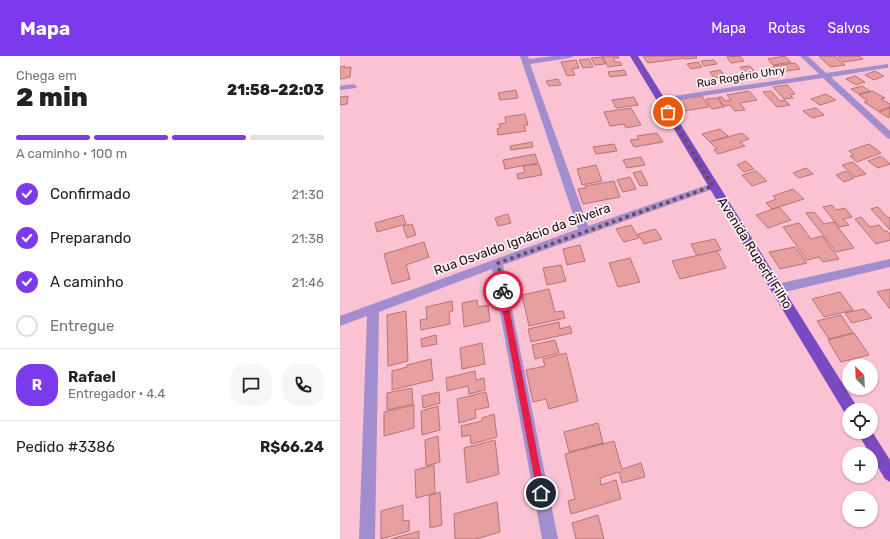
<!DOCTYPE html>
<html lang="pt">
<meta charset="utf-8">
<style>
:root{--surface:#fff;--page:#f6f6f6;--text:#222;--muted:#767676;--line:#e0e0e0;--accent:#7c3aed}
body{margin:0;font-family:Rubik,sans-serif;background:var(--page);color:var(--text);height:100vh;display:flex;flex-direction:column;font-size:15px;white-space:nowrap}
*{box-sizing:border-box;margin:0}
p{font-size:13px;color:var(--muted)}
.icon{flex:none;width:22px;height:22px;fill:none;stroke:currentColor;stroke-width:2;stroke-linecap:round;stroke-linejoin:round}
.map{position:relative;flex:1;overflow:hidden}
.side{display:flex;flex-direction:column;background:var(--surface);width:340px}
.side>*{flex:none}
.needle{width:26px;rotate:336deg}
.controls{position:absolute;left:502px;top:303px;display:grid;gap:8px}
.controls a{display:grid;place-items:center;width:36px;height:36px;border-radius:50%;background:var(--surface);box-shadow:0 1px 3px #0004;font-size:20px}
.pin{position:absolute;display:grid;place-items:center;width:34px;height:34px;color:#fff;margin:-17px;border:2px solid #fff;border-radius:50%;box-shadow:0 1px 4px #0007}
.courier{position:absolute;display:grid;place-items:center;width:40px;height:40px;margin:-20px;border:3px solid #e11d48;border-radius:50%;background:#fff;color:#222;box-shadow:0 1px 5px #0007}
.head em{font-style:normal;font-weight:800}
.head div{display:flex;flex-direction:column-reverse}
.head{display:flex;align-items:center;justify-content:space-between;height:68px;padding:0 16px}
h1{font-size:26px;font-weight:800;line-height:30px}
.bar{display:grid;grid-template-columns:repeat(4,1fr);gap:6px 4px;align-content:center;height:48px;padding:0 16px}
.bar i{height:5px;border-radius:3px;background:var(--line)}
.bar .current{background:var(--accent)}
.bar p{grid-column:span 4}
.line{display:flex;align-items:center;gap:10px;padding:0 16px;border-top:1px solid var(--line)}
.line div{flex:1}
.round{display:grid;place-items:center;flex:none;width:42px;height:42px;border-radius:16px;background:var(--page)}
ol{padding:0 16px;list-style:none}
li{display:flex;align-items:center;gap:12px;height:44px}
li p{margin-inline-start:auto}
li .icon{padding:4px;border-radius:50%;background:var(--accent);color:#fff;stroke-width:4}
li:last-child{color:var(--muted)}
li i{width:22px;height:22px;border:2px solid var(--line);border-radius:50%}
header{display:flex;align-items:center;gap:24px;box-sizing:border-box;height:56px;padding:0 20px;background:var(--accent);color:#fff}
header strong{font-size:19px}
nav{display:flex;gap:22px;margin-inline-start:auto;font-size:14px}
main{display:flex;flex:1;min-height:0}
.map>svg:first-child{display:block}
.building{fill:#e79fa0;stroke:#b77375}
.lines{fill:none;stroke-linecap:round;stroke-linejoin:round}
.minor{fill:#a28ece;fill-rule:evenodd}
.major{fill:#7a4ac2;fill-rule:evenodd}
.route{fill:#e11d48}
.done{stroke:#6e4a56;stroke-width:4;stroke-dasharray:0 7.2}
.labels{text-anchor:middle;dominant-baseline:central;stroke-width:3.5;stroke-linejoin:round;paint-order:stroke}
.far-street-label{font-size:11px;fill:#220a13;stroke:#faf3f5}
.street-label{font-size:13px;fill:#220a13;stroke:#faf3f5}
</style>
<header>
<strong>Mapa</strong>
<nav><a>Mapa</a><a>Rotas</a><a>Salvos</a></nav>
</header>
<main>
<section class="side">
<div class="head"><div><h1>2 min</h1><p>Chega em</p></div><em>21:58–22:03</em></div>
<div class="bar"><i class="current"></i><i class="current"></i><i class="current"></i><i></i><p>A caminho · 100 m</p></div>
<ol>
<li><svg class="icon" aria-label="check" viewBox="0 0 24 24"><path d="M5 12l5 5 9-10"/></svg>Confirmado<p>21:30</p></li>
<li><svg class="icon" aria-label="check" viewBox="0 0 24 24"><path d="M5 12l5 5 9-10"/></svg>Preparando<p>21:38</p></li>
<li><svg class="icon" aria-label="check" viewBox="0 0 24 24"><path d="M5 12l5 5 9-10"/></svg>A caminho<p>21:46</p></li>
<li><i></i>Entregue</li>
</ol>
<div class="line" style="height:72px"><b class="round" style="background:var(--accent);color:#fff">R</b><div><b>Rafael</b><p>Entregador · 4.4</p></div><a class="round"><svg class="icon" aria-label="chat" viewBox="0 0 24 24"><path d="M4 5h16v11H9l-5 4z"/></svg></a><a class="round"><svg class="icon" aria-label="phone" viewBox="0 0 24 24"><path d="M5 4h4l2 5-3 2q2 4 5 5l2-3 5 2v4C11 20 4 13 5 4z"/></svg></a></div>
<div class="line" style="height:52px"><div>Pedido #3386</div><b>R$66.24</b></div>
</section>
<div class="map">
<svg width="550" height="483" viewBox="0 0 550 483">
<rect width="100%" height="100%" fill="#fbc2d3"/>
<g class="building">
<path d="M 262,0 L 278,0 L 279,2 L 273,2 L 275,6 L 280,6 L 282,9 L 268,11 Z"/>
<path d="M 303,0 L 356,0 L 357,2 L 345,3 L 344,2 L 308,7 Z"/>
<path d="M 400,0 L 404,5 L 391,7 L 387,1 Z"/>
<path d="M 445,0 L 451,6 L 433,9 L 428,3 Z"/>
<path d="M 479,0 L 495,0 L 505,9 L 490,11 Z"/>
<path d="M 498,0 L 519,0 L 523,3 L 504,6 Z"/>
<path d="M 262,1 L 265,8 L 255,9 L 251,2 Z"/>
<path d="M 249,3 L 253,11 L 243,12 L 239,4 Z"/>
<path d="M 236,4 L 239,12 L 232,13 L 235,19 L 227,20 L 221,6 Z"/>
<path d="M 374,4 L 377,8 L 364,10 L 361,5 Z"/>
<path d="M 358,6 L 362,11 L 351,13 L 347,8 Z"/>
<path d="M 455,7 L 460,13 L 439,16 L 433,10 Z"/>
<path d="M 5,10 L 5,12 L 11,11 L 10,21 L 0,23 L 0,11 Z"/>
<path d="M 410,10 L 416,17 L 406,18 L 400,11 Z"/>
<path d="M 284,14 L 287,19 L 270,21 L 268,16 Z"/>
<path d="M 380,14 L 385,20 L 374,22 L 370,16 Z"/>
<path d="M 535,15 L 544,20 L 534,24 L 525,19 Z"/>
<path d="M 515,20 L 525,26 L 516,29 L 506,23 Z"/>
<path d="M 218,23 L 221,29 L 209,30 L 206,25 Z"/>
<path d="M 447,29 L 455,38 L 450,39 L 453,42 L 444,43 L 433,31 Z"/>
<path d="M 522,30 L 530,35 L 519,38 L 511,33 Z"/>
<path d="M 176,34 L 178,42 L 160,44 L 158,37 Z"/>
<path d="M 409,35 L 417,44 L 400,47 L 405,54 L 395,55 L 390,49 L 384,50 L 378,41 L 382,41 L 385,45 L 391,44 L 387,39 Z"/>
<path d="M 431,35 L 440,45 L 445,44 L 450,49 L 437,51 L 423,36 Z"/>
<path d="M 532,35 L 545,42 L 541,43 L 550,48 L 550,51 L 538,55 L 524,46 L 528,45 L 519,39 Z"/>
<path d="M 486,38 L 496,44 L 480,49 L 471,43 Z"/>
<path d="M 8,40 L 7,48 L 0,49 L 0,41 Z"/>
<path d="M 362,40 L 369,51 L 343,55 L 336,44 Z"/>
<path d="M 294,41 L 298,49 L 276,52 L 272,44 Z"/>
<path d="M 377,42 L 384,51 L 372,53 L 366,43 Z"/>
<path d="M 291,52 L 301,69 L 286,72 L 284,68 L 270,70 L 264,56 Z"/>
<path d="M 476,52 L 484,59 L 472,62 L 463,55 Z"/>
<path d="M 550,52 L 549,62 L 539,56 Z"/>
<path d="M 185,58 L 188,69 L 184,69 L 186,75 L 158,79 L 157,73 L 160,72 L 159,68 L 166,67 L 165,61 Z"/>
<path d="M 380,73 L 388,80 L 370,86 L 362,78 Z"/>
<path d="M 317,77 L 323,86 L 294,91 L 290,84 L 299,83 L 297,80 Z"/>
<path d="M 402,77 L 409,83 L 400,86 L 405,90 L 378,98 L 374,94 L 377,93 L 370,86 Z"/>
<path d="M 192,86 L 193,91 L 171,94 L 170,90 Z"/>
<path d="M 274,88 L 277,95 L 256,98 L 253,91 Z"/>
<path d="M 529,88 L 541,97 L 517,106 L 510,100 L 514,99 L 509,95 Z"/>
<path d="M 195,98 L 198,107 L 165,113 L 163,104 Z"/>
<path d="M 541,100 L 550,108 L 538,112 L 528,105 Z"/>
<path d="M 301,101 L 305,109 L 287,112 L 283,104 Z"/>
<path d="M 406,105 L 414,113 L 404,116 L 397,109 Z"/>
<path d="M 513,106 L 526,118 L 515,121 L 502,109 Z"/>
<path d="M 199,108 L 202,119 L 178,123 L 177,118 L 185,116 L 183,110 Z"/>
<path d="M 256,109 L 262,125 L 242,129 L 237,113 Z"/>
<path d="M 466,112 L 473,118 L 459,122 L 453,117 Z"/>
<path d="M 301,115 L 308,129 L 300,130 L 293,117 Z"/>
<path d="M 416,115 L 427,125 L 412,130 L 402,119 Z"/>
<path d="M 506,115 L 514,122 L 504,126 L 496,119 Z"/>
<path d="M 290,121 L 296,133 L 283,136 L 277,124 Z"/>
<path d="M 274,125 L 280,141 L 243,148 L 238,133 L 246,132 L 245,130 Z"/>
<path d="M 453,133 L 464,143 L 432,153 L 426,147 L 436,143 L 433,140 Z"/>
<path d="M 492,149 L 496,154 L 505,152 L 512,161 L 503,163 L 509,169 L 499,171 L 483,151 Z"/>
<path d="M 439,151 L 451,164 L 428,172 L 416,159 Z"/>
<path d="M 538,151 L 548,162 L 550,161 L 550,174 L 531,153 Z"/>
<path d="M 474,156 L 484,168 L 494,166 L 514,192 L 496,196 L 466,157 Z"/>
<path d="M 168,158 L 171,167 L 158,170 L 155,162 Z"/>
<path d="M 63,159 L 66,168 L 37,176 L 35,167 Z"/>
<path d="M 521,161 L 530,171 L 539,169 L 544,175 L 547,175 L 550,178 L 550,184 L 536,188 L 515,163 Z"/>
<path d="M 459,167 L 471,183 L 482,180 L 499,203 L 483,206 L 479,201 L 467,204 L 443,171 Z"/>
<path d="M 72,168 L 76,179 L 67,182 L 63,170 Z"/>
<path d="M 291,169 L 299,182 L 284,186 L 276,173 Z"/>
<path d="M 315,173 L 322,183 L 304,188 L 298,178 Z"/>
<path d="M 375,183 L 381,194 L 357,200 L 351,188 Z"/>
<path d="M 84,186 L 89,201 L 66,209 L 70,223 L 52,228 L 44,198 Z"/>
<path d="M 240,189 L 245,205 L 227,209 L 223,193 Z"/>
<path d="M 455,191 L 467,207 L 440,213 L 429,196 Z"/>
<path d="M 377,195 L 386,212 L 340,223 L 332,205 Z"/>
<path d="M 290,202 L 300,226 L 278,231 L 269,207 Z"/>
<path d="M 221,209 L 226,225 L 207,229 L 203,212 Z"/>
<path d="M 209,233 L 215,256 L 223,255 L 225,262 L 189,270 L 182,239 Z"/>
<path d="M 550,233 L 550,253 L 537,236 Z"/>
<path d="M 500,236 L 513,254 L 484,261 L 472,243 Z"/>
<path d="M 137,244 L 138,251 L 148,249 L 150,265 L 124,271 L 122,247 Z"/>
<path d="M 112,245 L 113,255 L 109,256 L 110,268 L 81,274 L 80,264 L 87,263 L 86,251 Z"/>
<path d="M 524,253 L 532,262 L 512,267 L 505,257 Z"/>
<path d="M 66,255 L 68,305 L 48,310 L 47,259 Z"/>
<path d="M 501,259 L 513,277 L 489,283 L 477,265 Z"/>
<path d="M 219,266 L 220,273 L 230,270 L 232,277 L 191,286 L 188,273 Z"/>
<path d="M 514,277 L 529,299 L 501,306 L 488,284 Z"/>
<path d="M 96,279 L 97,288 L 82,291 L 81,283 Z"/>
<path d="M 215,284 L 219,297 L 195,303 L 192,289 Z"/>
<path d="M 142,287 L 145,308 L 122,313 L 120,292 Z"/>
<path d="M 226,297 L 238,345 L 209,353 L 206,343 L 193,346 L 186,314 L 205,310 L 203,303 Z"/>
<path d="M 91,303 L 93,324 L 52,334 L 52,315 L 67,311 L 67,309 Z"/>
<path d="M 135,315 L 136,324 L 144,322 L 145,334 L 129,338 L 128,330 L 107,335 L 106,322 Z"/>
<path d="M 72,332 L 73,348 L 47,354 L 47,337 Z"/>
<path d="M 99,336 L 100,347 L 83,352 L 82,340 Z"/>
<path d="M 146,336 L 149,351 L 135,354 L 136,362 L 119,367 L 117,343 Z"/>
<path d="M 74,349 L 74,372 L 44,380 L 44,356 Z"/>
<path d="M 98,350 L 100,374 L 82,379 L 81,355 Z"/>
<path d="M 154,358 L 157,381 L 131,388 L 130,379 L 122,381 L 121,370 L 142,365 L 142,362 Z"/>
<path d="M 258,367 L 263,387 L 229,396 L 224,376 Z"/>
<path d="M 98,380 L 100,406 L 86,410 L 85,384 Z"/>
<path d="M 155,384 L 159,418 L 127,427 L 124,392 Z"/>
<path d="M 274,385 L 282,413 L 301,407 L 305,421 L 282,427 L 279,416 L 260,422 L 261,429 L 276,424 L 281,443 L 231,458 L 228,445 L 235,443 L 225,398 Z"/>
<path d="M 94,409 L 95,437 L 76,442 L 75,414 Z"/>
<path d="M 100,436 L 102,469 L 90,472 L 89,440 Z"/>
<path d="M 157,446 L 160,476 L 136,483 L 115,483 L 114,458 Z"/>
<path d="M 63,449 L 63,465 L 69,464 L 69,475 L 41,483 L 41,455 Z"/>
<path d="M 258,459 L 264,483 L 236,483 L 232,467 Z"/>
<path d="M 79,475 L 79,483 L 51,483 Z"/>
</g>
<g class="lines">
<g class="minor">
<path d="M 180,0 L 188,0 L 189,3 L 214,0 L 234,0 L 230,2 L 190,8 L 248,170 L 370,128 L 373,127 L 378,130 L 376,132 L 163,209 L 218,483 L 202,483 L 152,213 L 39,256 L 35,483 L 19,483 L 27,260 L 0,270 L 0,260 L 238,173 Z"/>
<path d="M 460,0 L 468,0 L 486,17 L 548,8 L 548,12 L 545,12 L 491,21 L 550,75 L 550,83 L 547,82 L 483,22 L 321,46 L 317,44 L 321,42 L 479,18 Z"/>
<path d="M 13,28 L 17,30 L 16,32 L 0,34 L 0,30 Z"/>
<path d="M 550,203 L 550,211 L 437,238 L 433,236 L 431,233 L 433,230 L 437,228 Z"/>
</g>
<g class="major">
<path d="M 290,0 L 298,0 L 516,349 L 518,354 L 509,354 L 509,360 L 506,359 Z"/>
<path d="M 531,374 L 550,404 L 550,426 L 545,423 L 517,376 L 531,376 Z"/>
</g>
</g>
<path class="route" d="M 163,232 L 166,235 L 205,437 L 204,440 L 201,441 L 198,440 L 197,437 L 159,235 Z"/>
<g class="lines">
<path class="done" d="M 163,235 L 158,207 L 373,130 L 328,56"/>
</g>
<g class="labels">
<g class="far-street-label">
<text transform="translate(401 21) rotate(-9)">Rua Rogério Uhry</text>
</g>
<g class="street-label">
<text transform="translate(182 183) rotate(-20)">Rua Osvaldo Ignácio da Silveira</text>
<text transform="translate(415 197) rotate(58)">Avenida Ruperti Filho</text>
</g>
</g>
</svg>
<div class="controls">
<a><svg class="needle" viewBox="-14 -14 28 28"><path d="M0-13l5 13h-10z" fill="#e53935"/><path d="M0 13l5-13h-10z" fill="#767676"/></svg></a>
<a><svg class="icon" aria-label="locate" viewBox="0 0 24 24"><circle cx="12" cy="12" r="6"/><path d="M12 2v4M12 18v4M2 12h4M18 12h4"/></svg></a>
<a>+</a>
<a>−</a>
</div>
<div class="pin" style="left:328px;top:56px;background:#ea580c"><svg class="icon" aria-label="bag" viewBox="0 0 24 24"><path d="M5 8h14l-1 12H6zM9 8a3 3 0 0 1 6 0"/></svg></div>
<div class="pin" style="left:201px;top:437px;background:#1f2937"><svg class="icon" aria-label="home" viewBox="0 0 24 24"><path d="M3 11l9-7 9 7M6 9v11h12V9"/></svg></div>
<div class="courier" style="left:163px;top:235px"><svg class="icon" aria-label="bike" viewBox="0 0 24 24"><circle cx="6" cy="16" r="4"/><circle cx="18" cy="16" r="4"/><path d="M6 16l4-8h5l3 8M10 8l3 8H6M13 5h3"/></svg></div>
</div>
</main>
